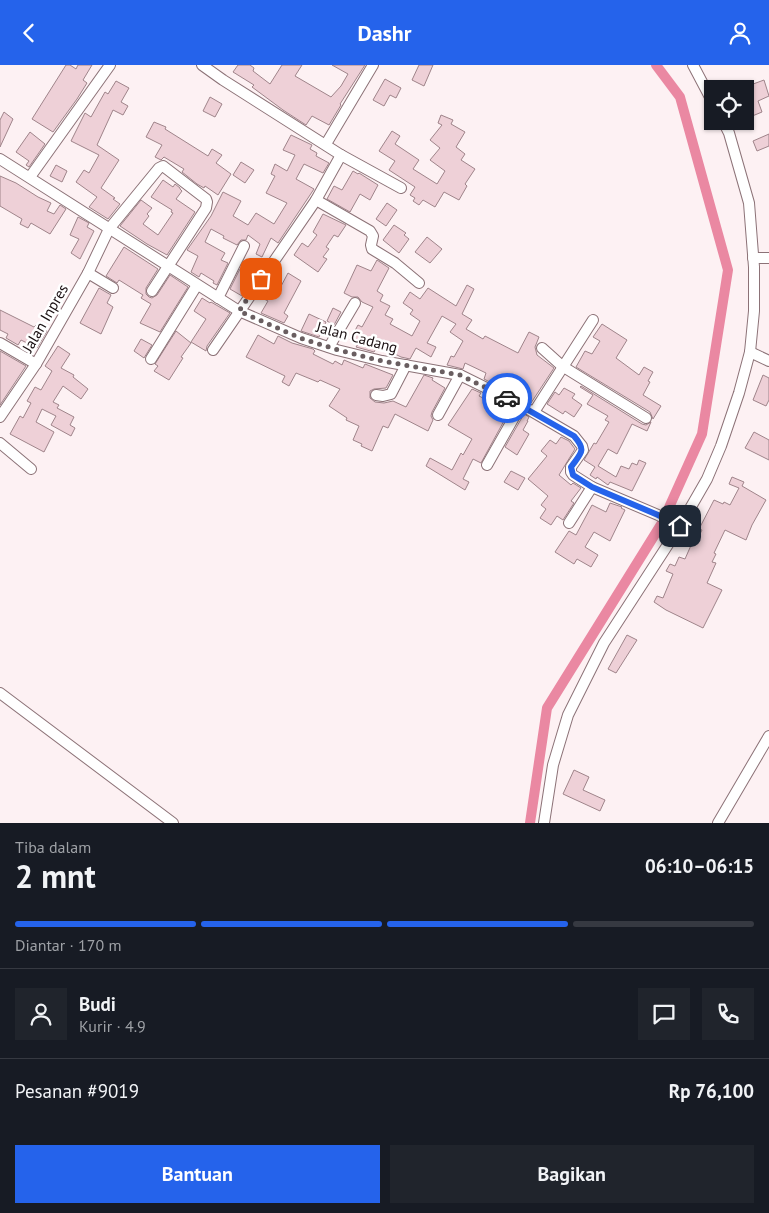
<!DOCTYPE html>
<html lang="id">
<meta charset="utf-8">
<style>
:root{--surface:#171b24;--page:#20242c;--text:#f1f3f6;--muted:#9ea1a6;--line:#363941;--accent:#2563eb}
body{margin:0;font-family:"PT Sans",sans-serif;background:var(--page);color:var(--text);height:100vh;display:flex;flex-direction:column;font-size:19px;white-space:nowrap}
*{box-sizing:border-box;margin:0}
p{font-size:16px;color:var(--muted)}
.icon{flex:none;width:28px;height:28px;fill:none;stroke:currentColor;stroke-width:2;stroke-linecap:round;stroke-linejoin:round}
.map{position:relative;height:758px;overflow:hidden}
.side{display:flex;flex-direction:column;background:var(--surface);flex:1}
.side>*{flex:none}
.controls{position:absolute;left:704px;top:15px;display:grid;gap:10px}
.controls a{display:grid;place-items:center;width:50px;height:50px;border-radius:0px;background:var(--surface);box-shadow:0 1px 4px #0004;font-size:25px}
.pin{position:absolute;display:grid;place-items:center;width:42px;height:42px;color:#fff;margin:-21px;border-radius:10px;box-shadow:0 2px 8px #0006}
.courier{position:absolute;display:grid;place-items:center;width:50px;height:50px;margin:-25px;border:4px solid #2563eb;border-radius:50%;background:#fff;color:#222;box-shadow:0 1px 6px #0007}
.headline em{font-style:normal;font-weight:700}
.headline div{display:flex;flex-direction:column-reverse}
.headline{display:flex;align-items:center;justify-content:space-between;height:85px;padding:0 15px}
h1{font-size:32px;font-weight:700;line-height:38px}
.bar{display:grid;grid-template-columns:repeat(4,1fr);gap:8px 5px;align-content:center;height:60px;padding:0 15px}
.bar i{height:6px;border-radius:4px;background:var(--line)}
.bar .current{background:var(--accent)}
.bar p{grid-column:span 4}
.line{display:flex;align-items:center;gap:12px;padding:0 15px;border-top:1px solid var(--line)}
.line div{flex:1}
.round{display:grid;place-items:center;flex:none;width:52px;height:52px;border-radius:0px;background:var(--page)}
.button{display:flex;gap:10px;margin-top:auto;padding:10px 15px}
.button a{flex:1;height:58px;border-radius:0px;background:var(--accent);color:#fff;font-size:20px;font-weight:700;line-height:58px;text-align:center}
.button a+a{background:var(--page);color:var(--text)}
header{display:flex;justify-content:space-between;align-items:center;height:65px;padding:0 15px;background:var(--accent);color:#fff;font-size:22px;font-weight:700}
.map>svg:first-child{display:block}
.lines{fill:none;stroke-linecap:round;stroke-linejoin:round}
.canal{stroke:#ea88a2;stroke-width:10}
.building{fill:#eed0d7;stroke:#9f848a}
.minor-casing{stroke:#8c7277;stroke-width:12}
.minor{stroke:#fff;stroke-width:10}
.done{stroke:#695e60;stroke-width:5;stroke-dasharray:0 9}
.route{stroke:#2563eb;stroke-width:6}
.labels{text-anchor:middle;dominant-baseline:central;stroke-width:5;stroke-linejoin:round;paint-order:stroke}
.street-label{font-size:15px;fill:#190f11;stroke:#fff}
</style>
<header><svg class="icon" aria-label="back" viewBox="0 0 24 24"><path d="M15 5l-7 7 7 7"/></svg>Dashr<svg class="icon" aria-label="person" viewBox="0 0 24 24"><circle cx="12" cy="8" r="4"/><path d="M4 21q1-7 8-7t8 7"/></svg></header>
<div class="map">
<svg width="769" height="758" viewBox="0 0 769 758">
<rect width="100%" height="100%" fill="#fdf1f3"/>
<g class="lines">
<path class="canal" d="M 530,758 L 547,643 L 662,458 L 702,369 L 728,205 L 680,32 L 656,0"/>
</g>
<g class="building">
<path d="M 66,0 L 70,0 L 76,4 L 78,0 L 92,0 L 83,15 L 87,18 L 77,34 L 53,67 L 32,54 Z"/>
<path d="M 238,0 L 250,0 L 254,3 L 253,6 L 270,19 L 282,0 L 302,0 L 295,11 L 331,32 L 341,21 L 348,9 L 332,0 L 365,0 L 340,39 L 341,40 L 329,60 L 312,51 L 306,60 L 283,45 L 252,22 L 254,20 L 233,7 Z"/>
<path d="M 419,0 L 433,0 L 424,21 L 412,15 Z"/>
<path d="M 385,14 L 401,23 L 396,33 L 390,30 L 384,41 L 373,35 Z"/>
<path d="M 764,15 L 769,31 L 758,36 L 762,47 L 745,54 L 745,22 Z"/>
<path d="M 116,16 L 129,23 L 121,37 L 128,41 L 123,50 L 113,45 L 97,80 L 119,95 L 101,123 L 115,133 L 113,134 L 120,139 L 108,154 L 89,142 L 97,132 L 76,117 L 84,105 L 89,108 L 99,90 L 71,76 L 85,48 L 91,52 L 105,27 L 108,29 Z"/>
<path d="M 210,32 L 222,39 L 215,52 L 203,46 Z"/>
<path d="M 4,47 L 13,54 L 0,82 L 0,55 Z"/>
<path d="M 441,50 L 453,55 L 451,59 L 465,67 L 456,82 L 465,89 L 461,95 L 475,104 L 465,119 L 467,121 L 459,135 L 444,127 L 435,142 L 423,135 L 419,140 L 413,136 L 415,133 L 410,130 L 415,122 L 389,105 L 395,96 L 379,86 L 392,66 L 400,71 L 395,79 L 419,95 L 413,104 L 437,119 L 445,106 L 430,95 L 440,83 L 430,75 L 442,60 L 438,58 Z"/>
<path d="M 154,57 L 166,62 L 165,64 L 208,91 L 212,84 L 222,90 L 216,98 L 231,109 L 218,130 L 205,121 L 204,123 L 197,119 L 182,107 L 184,104 L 164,92 L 161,95 L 155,92 L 162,80 L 146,72 Z"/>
<path d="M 30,67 L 45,79 L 29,102 L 26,100 L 29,96 L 16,87 Z"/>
<path d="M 769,69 L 769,81 L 757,86 L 753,76 Z"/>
<path d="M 291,70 L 312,80 L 310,84 L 317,88 L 316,91 L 329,98 L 323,108 L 304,99 L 296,114 L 314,124 L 278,178 L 271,173 L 262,192 L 256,189 L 260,179 L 248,170 L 246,175 L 241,175 L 237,180 L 223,173 L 224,171 L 211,164 L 205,177 L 225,188 L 221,195 L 228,198 L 217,220 L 213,218 L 214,216 L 201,208 L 199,212 L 191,207 L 198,191 L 187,185 L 211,151 L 223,127 L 241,136 L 233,151 L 248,160 L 256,148 L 274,159 L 287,138 L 266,128 L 275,111 L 271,109 L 275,99 L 287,106 L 295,90 L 283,85 Z"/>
<path d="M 241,97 L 254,105 L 245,118 L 233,110 Z"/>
<path d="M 56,100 L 67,106 L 62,117 L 50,111 Z"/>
<path d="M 353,106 L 358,109 L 359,108 L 378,120 L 370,135 L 360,129 L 350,147 L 327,134 L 334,121 L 342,125 Z"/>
<path d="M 0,111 L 16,118 L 38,132 L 51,138 L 47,146 L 54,149 L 60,140 L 66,144 L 50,169 L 31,158 L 28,163 L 20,159 L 22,154 L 0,141 Z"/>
<path d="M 163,115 L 173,122 L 175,119 L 180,123 L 180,124 L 182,126 L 176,134 L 195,147 L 167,190 L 147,179 L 120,161 L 141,135 L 152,143 L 147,149 L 149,151 L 143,159 L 158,170 L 173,148 L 171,147 L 172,145 L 151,132 Z"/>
<path d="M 387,138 L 397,145 L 386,161 L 376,154 Z"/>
<path d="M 323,149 L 346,160 L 338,172 L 334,170 L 326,182 L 329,184 L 323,192 L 327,194 L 318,207 L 294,190 L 302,178 L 308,182 L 317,170 L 313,167 Z"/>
<path d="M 78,152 L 89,158 L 87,162 L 94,166 L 80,194 L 71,188 L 79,174 L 70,170 Z"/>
<path d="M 394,160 L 406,168 L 404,170 L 409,174 L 399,188 L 383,175 Z"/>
<path d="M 427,172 L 442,184 L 430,198 L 415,187 Z"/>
<path d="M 124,182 L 158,204 L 146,223 L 146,229 L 149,232 L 152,233 L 157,230 L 170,210 L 188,222 L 160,267 L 140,258 L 151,239 L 141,233 L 143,230 L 119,215 L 117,218 L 106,211 Z"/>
<path d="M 377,195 L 389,203 L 377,226 L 383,230 L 380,236 L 390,241 L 385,250 L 393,254 L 390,259 L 412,271 L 420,256 L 410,249 L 413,245 L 403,238 L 410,227 L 420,234 L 428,223 L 456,241 L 467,220 L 474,224 L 462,249 L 472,255 L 466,264 L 483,274 L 485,271 L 518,288 L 529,267 L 539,272 L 535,282 L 537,290 L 554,303 L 531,338 L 484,314 L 486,308 L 465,298 L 463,304 L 447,300 L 451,291 L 454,292 L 463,276 L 450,267 L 456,259 L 442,251 L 427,278 L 436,282 L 431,292 L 416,283 L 410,294 L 401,292 L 393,288 L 392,290 L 377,282 L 374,287 L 356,282 L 358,279 L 350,275 L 358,260 L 362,262 L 373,242 L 362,237 L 358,232 L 352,232 L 344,228 L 357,200 L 371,206 Z"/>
<path d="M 245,199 L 258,207 L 242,231 L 230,224 L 240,204 Z"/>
<path d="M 288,208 L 301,216 L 284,248 L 288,251 L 284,258 L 261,248 L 268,236 L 262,233 L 269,220 L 279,225 Z"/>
<path d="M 99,223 L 111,230 L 107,238 L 113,242 L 101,269 L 80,258 Z"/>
<path d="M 202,233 L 210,238 L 211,237 L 230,248 L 207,281 L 206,286 L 191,277 L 206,254 L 194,246 Z"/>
<path d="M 333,243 L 341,247 L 334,260 L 327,256 Z"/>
<path d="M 0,245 L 34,262 L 36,260 L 47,266 L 37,283 L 21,275 L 18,280 L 6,273 L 8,269 L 0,265 Z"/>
<path d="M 309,249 L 326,257 L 319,272 L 301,266 Z"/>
<path d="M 602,259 L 627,275 L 616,293 L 639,310 L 644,302 L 653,307 L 648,316 L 650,317 L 643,330 L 661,341 L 653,354 L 650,347 L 576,302 L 585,286 L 592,289 L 600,276 L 593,272 Z"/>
<path d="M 176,266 L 191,278 L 181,292 L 183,293 L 169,315 L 154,306 L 158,301 L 155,299 Z"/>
<path d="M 258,270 L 274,279 L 278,271 L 292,278 L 313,284 L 315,286 L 313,289 L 333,299 L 335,296 L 342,300 L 344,295 L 363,303 L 365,299 L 393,310 L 386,323 L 374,324 L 370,326 L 370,333 L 375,337 L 384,338 L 393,336 L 406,342 L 424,310 L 433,313 L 432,315 L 445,323 L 432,347 L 431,351 L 433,355 L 428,366 L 395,349 L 388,363 L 383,361 L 372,386 L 361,381 L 362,379 L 353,375 L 359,361 L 346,355 L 347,353 L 329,341 L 340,324 L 320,315 L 318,317 L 296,308 L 289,321 L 282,317 L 285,311 L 246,292 Z"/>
<path d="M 141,274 L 152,280 L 144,293 L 134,286 Z"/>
<path d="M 58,281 L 70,289 L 61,303 L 74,310 L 73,312 L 88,324 L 81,334 L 63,321 L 53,337 L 59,340 L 57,343 L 74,352 L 70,360 L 75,363 L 71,371 L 51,360 L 56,351 L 42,344 L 36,357 L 54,367 L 44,387 L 10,369 L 20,351 L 23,353 L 31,338 L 27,336 L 35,322 L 41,325 L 52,306 L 45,301 Z"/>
<path d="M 0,286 L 26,301 L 0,340 Z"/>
<path d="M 763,310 L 769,313 L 769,335 L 766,341 L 753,335 Z"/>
<path d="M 581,321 L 642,359 L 646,360 L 651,357 L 647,366 L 632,359 L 617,389 L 608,384 L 598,401 L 616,412 L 621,401 L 629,404 L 632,398 L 637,400 L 639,395 L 646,398 L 632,426 L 610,417 L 608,420 L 597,412 L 596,414 L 590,410 L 595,402 L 584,395 L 594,378 L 596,379 L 609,357 L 605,355 L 608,351 L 587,339 L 593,330 L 580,322 Z"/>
<path d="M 564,323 L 575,329 L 572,333 L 582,340 L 574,352 L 565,346 L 563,349 L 547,339 L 555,327 L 559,330 Z"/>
<path d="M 472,324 L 481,328 L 479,331 L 499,341 L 501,338 L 511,343 L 481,398 L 473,394 L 463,414 L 469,417 L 465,425 L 426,401 L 430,393 L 452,405 L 461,388 L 463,390 L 472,374 L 448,360 Z"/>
<path d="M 524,349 L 529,352 L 527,356 L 528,356 L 523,365 L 529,369 L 517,390 L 505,382 Z"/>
<path d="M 754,367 L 769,375 L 769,395 L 745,383 Z"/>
<path d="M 561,372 L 569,376 L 575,384 L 559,410 L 571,420 L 573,418 L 581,423 L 571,436 L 574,438 L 563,455 L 557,451 L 551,460 L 540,453 L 546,444 L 541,440 L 548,431 L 528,414 L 547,391 L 541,386 L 550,375 L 556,379 Z"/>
<path d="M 511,406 L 525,413 L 518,425 L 504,417 Z"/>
<path d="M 732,412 L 744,417 L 742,421 L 766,435 L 752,460 L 746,475 L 725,465 L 714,488 L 716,489 L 712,497 L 716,498 L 707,518 L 722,525 L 703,563 L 666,545 L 654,537 L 657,531 L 663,533 L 673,509 L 666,506 L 670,499 L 675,501 L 679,492 L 685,494 L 692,478 L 695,479 L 702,465 L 699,464 L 714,435 L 723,439 L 724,437 L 730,440 L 739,423 L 729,419 Z"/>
<path d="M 610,438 L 622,442 L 621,443 L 625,445 L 610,476 L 594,467 L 585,482 L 598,490 L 591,502 L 577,494 L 574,499 L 555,487 L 569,466 L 576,470 L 592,440 L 606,447 Z"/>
<path d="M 627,570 L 637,575 L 616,608 L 608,604 Z"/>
<path d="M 574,705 L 589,712 L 583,725 L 605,735 L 600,746 L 563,729 Z"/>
</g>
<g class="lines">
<g class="minor-casing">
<g id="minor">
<path d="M 202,0 L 223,15 L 341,90 L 316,135 L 213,285"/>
<path d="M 693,0 L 712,36"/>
<path d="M 326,79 L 373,0"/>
<path d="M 341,90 L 401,123"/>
<path d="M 0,94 L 239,246 L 301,273 L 337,285 L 382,296 L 460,310 L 521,340 L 574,371 L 582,381 L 583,385 L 571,402 L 571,407 L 573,410 L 592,422 L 658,450 L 680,461"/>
<path d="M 30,112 L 110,0"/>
<path d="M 316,135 L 370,166 L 373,171 L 371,180 L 372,184 L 395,198 L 419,218"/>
<path d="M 753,193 L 769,193"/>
<path d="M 88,208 L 113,223"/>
<path d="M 218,233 L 244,181"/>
<path d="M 0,278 L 36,299"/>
<path d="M 329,282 L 355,238"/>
<path d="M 542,283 L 562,301 L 646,353"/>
<path d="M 750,287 L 769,296"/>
<path d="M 151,294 L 197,220"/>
<path d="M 376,330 L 383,331 L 391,329 L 406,300"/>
<path d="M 534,347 L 593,255"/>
<path d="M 438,350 L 460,310"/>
<path d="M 0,352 L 36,299 L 88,208 L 109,164 L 159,103 L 163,101 L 206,134 L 207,137 L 206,143 L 152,226"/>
<path d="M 0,378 L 31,404"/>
<path d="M 487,400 L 521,340"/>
<path d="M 569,458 L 592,422"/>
<path d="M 0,628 L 173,758"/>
<path d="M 544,758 L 553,700 L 568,650 L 604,578 L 680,461 L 707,414 L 721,381 L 739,328 L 750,287 L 754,246 L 754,202 L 749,138 L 729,68 L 723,56"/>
<path d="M 718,758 L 769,671"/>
</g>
</g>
<use href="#minor" class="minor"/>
</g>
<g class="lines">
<path class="done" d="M 261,214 L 239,246 L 300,273 L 338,285 L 382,296 L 460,310 L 507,333"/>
<path class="route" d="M 507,333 L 574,371 C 587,386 581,388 571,402 L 573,410 L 592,422 L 658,450 L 680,461"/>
</g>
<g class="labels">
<g class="street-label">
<text transform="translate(45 253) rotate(-60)">Jalan Inpres</text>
<text transform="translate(357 272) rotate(15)">Jalan Cadang</text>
</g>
</g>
</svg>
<div class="controls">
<a><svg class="icon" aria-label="locate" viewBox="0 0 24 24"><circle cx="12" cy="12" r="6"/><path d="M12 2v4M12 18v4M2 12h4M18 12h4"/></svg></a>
</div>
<div class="pin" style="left:261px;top:214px;background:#ea580c"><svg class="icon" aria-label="bag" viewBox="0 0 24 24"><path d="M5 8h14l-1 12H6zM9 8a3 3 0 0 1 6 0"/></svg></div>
<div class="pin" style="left:680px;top:461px;background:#1f2937"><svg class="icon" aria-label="home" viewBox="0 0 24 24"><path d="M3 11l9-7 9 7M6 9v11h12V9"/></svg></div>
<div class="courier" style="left:507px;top:333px"><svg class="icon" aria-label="car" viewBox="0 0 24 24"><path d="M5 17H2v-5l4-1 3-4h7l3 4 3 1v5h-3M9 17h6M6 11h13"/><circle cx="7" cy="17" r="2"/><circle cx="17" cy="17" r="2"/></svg></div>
</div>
<section class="side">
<div class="headline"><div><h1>2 mnt</h1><p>Tiba dalam</p></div><em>06:10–06:15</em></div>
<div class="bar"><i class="current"></i><i class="current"></i><i class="current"></i><i></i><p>Diantar · 170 m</p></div>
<div class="line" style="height:90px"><a class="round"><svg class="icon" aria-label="person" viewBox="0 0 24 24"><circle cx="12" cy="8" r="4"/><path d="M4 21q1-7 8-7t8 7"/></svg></a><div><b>Budi</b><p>Kurir · 4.9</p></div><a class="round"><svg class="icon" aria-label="chat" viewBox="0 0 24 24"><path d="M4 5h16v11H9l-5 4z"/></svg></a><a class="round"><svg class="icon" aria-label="phone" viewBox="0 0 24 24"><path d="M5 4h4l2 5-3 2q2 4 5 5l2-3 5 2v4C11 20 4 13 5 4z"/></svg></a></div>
<div class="line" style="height:65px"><div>Pesanan #9019</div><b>Rp 76,100</b></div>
<div class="button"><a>Bantuan</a><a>Bagikan</a></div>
</section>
